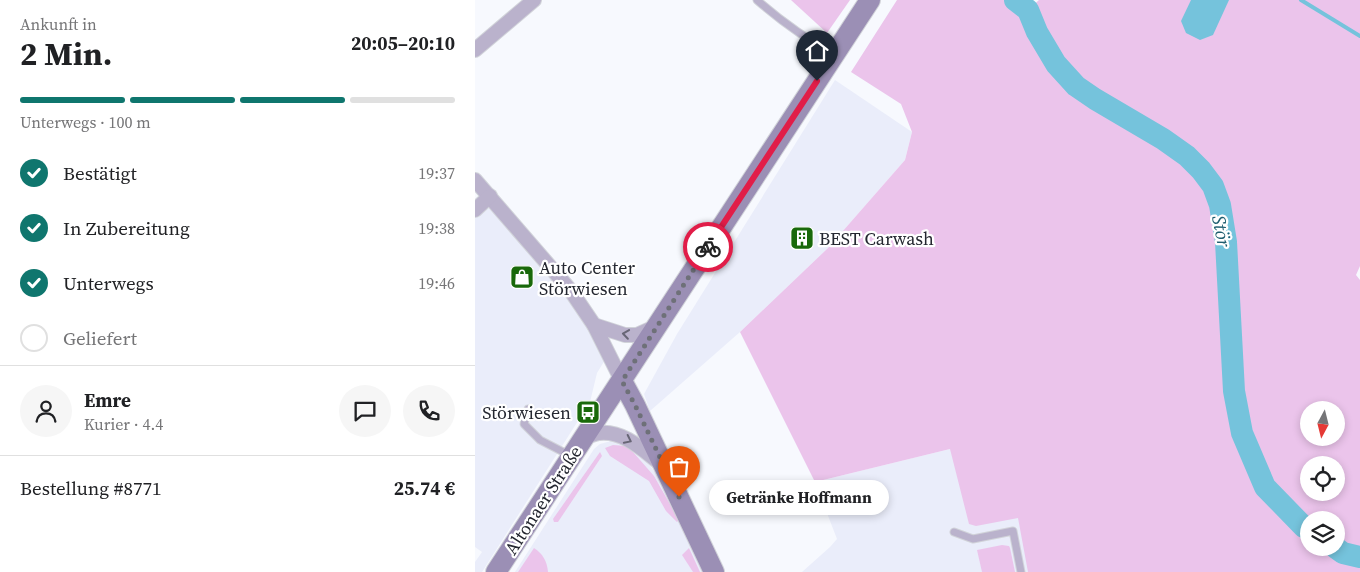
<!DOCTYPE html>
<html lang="de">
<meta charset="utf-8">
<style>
:root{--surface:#fff;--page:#f6f6f6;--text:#202124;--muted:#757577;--line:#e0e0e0;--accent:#0f766e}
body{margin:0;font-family:"Source Serif 4",serif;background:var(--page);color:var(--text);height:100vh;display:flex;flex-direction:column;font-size:19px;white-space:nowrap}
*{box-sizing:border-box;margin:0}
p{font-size:16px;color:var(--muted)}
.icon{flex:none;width:28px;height:28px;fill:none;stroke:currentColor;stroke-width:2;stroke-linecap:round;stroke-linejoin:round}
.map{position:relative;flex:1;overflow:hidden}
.drawer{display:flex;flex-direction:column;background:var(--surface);width:475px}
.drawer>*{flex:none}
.needle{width:32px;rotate:187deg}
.controls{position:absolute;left:825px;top:401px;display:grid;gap:10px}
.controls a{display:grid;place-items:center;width:45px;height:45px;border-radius:50%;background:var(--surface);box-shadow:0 2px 8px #0003;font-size:25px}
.pin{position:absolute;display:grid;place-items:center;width:42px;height:42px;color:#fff;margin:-51px -21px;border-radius:50% 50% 50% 0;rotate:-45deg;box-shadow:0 0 5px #0007}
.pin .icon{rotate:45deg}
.courier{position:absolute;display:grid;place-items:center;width:50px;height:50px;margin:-25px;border:4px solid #e11d48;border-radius:50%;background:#fff;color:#222;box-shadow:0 1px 6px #0007}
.bubble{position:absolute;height:35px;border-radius:18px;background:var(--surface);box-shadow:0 2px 8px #0003;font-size:16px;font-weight:700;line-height:35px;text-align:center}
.head em{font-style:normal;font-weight:700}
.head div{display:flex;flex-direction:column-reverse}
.head{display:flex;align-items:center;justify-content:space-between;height:85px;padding:0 20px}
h1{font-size:32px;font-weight:700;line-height:38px}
.bar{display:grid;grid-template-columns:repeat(4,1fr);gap:8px 5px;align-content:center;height:60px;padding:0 20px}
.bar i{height:6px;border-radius:4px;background:var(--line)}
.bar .on{background:var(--accent)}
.bar p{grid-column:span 4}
.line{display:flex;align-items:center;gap:12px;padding:0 20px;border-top:1px solid var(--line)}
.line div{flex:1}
.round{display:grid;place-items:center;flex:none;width:52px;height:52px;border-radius:26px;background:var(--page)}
ol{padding:0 20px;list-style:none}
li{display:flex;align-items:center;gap:15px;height:55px}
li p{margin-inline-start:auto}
li .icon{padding:5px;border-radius:50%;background:var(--accent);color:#fff;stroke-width:4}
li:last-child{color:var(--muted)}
li i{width:28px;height:28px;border:2px solid var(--line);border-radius:50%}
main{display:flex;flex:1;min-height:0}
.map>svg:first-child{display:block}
.built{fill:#eaedfa}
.green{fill:#ebc4eb;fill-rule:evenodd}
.water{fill:#75c3dc}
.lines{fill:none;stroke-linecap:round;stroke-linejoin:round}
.stream{stroke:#75c3dc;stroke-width:4}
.river{stroke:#75c3dc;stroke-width:22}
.lane-casing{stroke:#d1d3d9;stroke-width:9}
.street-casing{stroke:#d1d3d9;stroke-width:16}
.secondary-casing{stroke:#d1d3d9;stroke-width:22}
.lane{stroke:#bab2cc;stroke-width:7}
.street{stroke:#bab2cc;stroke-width:14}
.secondary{stroke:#9b8fb5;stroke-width:20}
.oneway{stroke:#686676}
.done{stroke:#6e7078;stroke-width:5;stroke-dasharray:0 9}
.route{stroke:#e11d48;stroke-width:6}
.labels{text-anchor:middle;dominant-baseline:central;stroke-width:4.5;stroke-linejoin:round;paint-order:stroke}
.poi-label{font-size:18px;fill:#242730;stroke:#fff;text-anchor:start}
.street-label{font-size:18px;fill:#242730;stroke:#fff}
.water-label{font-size:19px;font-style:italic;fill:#1e5d6f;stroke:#fff}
</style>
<main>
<section class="drawer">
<div class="head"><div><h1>2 Min.</h1><p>Ankunft in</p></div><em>20:05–20:10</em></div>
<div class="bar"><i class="on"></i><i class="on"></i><i class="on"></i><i></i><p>Unterwegs · 100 m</p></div>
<ol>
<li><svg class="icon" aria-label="check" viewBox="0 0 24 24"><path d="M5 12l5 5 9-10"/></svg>Bestätigt<p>19:37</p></li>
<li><svg class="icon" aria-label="check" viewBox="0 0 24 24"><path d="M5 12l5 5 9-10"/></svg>In Zubereitung<p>19:38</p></li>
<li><svg class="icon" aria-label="check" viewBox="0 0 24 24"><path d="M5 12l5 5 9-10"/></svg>Unterwegs<p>19:46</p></li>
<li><i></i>Geliefert</li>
</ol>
<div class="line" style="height:90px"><a class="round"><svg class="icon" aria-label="person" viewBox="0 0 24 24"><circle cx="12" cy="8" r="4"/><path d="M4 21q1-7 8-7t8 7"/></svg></a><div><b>Emre</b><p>Kurier · 4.4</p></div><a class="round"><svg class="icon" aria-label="chat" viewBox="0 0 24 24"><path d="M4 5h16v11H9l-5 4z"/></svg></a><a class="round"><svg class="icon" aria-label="phone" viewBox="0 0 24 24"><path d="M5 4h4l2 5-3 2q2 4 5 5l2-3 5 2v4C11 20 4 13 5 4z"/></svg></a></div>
<div class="line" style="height:65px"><div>Bestellung #8771</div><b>25.74 €</b></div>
</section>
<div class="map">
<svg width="885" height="572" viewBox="0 0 885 572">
<rect width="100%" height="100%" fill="#f7f9fe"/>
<g class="built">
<path d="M 360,80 L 437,132 L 430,160 L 353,248 L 265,332 L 175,411 L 169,394 L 202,334 Z"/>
<path d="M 15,196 L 97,291 L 133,355 L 122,373 L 115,402 L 7,572 L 0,572 L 0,562 L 7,552 L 0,547 L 0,210 Z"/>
<path d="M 140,434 L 159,443 L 181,474 L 232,572 L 40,572 L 119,449 L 125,444 L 136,441 Z"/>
<path d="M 479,448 L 555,503 L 573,572 L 327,572 L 355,547 L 362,539 L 340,482 Z"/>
</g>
<g class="green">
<path d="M 316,0 L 375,0 L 352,33 Z"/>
<path d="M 422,0 L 540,0 L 553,10 L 564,0 L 885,0 L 885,266 L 881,275 L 885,280 L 885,572 L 553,572 L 543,518 L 501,526 L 494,524 L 475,449 L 340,482 L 265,332 L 353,248 L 430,160 L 437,132 L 426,104 L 376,72 ZM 834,410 L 861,410 L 861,438 L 834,438 ZM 834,465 L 861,465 L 861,492 L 834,492 ZM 834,520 L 861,520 L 861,548 L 834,548 Z"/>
<path d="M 138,445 L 151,446 L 158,452 L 179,476 L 204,520 L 202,522 L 191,511 L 174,481 L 135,456 L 130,448 Z"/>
<path d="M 125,452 L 127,456 L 83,522 L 79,522 L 78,519 Z"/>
<path d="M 527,545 L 534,546 L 535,548 L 540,572 L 507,572 L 502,550 Z"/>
<path d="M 59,548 C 68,554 72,561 73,572 L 43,572 Z"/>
<path d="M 214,548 L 225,572 L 218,572 L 207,555 Z"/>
</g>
<path class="water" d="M 716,0 L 754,0 L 738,35 L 725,40 L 711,33 L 706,21 Z"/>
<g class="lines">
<path class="stream" d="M 826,0 L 885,36"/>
<g class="river">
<path d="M 540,0 L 553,10 L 562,32 L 581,64 L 601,86 L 620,99 L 688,139 L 712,156 L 726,170 L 738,186 L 745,205 L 751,242 L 759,391 L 767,433 L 790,487 L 829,527 L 834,529"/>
<path d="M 861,548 L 868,553 L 885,557"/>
</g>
<g class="lane-casing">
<g id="lane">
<path d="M 282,0 C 306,21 331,39 359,54"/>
<path d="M 53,409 L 49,424 L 65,440 L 96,456"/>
<path d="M 479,532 L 498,539 L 538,531 L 546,572"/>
</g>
</g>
<g class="street-casing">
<g id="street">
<path d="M 0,50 L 59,0"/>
<path d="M 0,180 L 96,291 L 119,325 L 147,381"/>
<path d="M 0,210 L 15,196"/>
<path d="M 119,325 L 150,335 L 162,335 L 182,326"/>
<path d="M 109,437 C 114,436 119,434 124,433 C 148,430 168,450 186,464"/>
</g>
</g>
<g class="secondary-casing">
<g id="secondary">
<path d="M 147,381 L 160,405 L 239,572"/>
<path d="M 21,572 L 395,0"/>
</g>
</g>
<use href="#lane" class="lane"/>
<use href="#street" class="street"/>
<use href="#secondary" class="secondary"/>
</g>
<defs><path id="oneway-chevron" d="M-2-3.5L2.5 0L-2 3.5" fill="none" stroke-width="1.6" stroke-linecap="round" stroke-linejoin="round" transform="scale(1.25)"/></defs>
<g class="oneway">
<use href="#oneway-chevron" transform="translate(151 334) rotate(-172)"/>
<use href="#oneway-chevron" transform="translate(153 440) rotate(26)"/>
</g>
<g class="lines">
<path class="done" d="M 204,497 L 160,405 L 147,381 L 233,247"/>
<path class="route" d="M 233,247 L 342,81"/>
</g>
<defs>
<g id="building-square" transform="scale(1.25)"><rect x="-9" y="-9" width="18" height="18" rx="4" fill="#19690a" stroke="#fff"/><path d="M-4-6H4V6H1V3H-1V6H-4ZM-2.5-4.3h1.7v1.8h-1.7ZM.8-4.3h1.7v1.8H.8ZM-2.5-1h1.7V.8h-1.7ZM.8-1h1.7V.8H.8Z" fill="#fff"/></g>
<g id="shop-square" transform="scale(1.25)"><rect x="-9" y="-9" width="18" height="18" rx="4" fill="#19690a" stroke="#fff"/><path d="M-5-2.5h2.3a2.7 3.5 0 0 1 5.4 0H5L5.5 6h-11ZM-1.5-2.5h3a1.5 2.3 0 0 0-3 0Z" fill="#fff"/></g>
<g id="bus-square" transform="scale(1.25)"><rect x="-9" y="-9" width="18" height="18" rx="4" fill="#19690a" stroke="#fff"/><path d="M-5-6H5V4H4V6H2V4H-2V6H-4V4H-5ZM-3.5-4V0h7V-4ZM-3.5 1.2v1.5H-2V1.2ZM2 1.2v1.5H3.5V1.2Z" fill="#fff"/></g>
</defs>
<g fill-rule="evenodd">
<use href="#building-square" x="327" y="238"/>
<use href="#shop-square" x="47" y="277"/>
<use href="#bus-square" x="113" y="412"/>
</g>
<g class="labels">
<g class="poi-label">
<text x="344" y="238">BEST Carwash</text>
<text x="64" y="267">Auto Center<tspan x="64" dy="21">Störwiesen</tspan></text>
<text x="96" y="412" text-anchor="end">Störwiesen</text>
</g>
<g class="street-label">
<text transform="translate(68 500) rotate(-57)">Altonaer Straße</text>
</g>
<g class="water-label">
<text transform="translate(747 231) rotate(79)">Stör</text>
</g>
</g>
</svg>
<div class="controls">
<a><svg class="needle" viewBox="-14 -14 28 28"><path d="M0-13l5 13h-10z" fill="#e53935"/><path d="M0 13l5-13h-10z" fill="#757577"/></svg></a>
<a><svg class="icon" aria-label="locate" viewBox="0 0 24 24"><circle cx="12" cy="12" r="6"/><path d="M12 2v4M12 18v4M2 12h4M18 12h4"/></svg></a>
<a><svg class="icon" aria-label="layers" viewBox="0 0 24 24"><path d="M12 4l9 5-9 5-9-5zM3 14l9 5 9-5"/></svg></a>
</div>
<div class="pin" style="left:204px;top:497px;background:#ea580c"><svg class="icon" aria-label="bag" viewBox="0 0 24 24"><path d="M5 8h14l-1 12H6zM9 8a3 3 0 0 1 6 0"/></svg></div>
<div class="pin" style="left:342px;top:81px;background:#1f2937"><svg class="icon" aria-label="home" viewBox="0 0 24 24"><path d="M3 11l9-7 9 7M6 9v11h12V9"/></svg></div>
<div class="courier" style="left:233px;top:247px"><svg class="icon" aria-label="bike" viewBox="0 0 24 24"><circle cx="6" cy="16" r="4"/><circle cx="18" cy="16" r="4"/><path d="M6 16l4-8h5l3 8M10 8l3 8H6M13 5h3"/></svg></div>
<div class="bubble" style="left:234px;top:480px;width:180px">Getränke Hoffmann</div>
</div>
</main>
